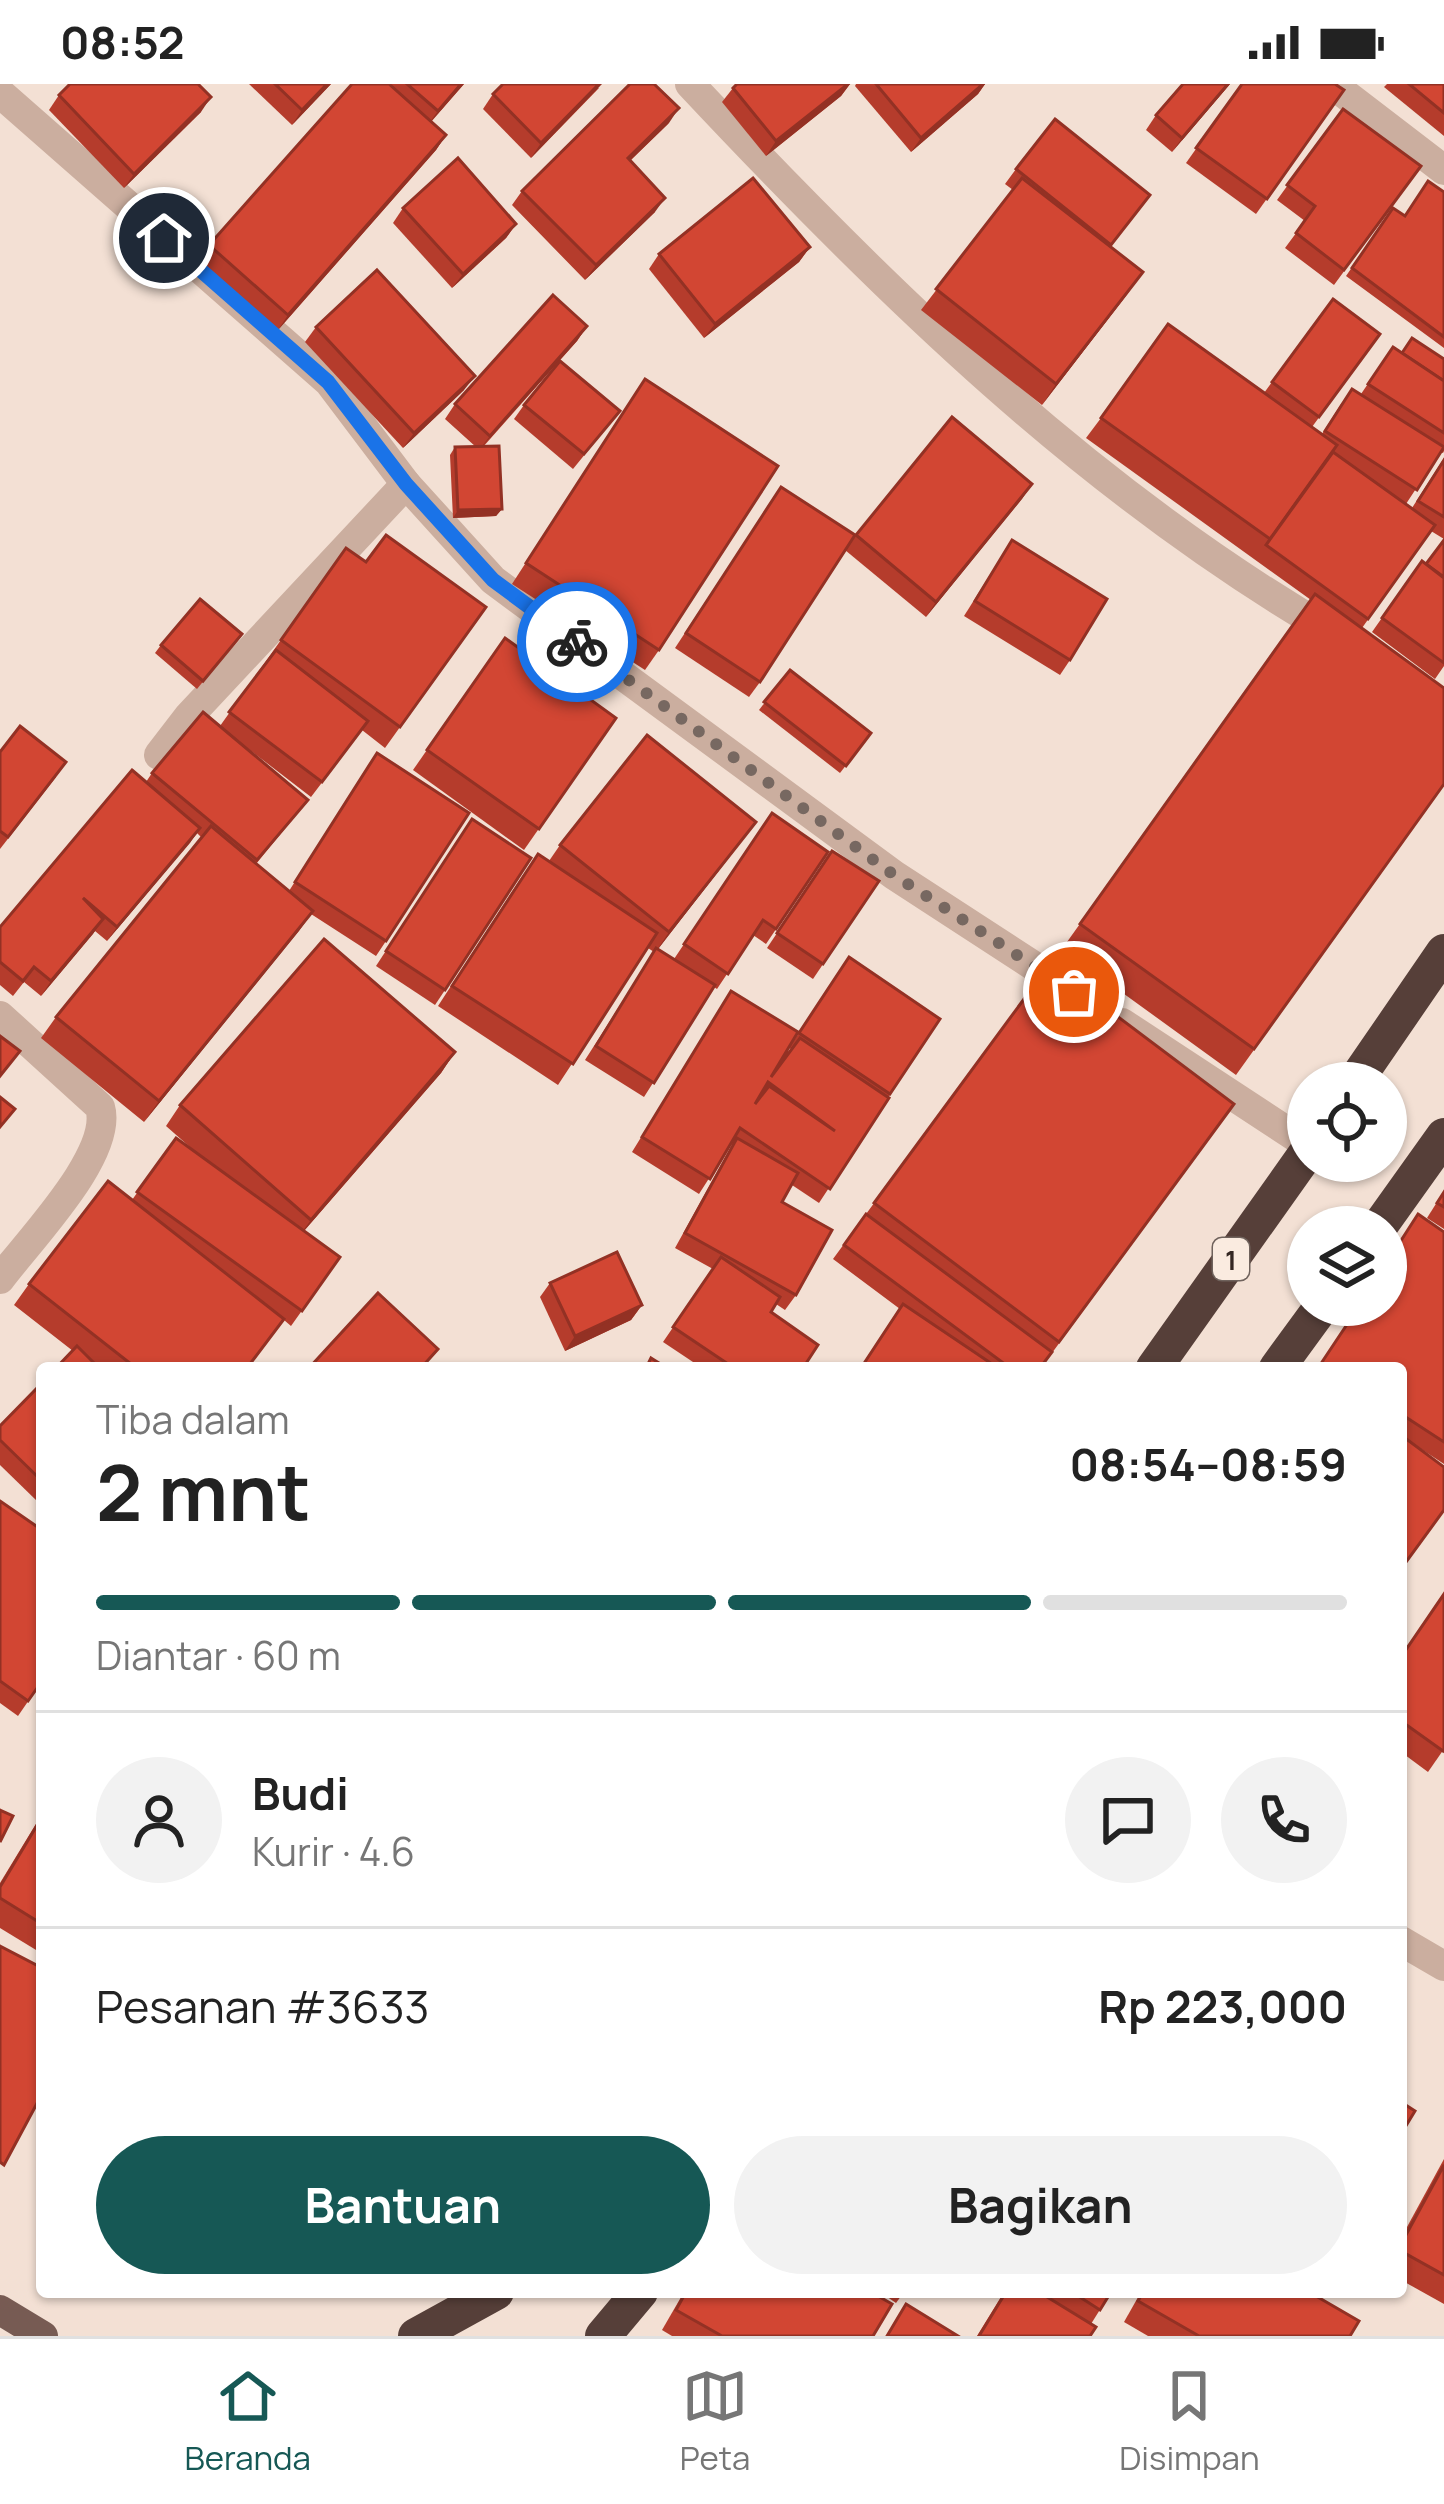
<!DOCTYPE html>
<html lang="id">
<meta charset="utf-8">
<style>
:root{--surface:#fff;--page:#f2f2f2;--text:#222;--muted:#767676;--line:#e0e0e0;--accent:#165855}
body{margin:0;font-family:Manrope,sans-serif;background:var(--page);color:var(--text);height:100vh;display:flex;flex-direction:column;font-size:45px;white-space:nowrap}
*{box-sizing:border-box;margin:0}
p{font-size:39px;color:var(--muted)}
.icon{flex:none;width:66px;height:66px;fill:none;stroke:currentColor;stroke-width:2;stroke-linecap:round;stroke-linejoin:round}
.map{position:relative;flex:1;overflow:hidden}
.panel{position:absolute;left:36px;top:1278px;width:1371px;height:936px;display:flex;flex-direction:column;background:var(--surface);border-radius:12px;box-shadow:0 3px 9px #0004}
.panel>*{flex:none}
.tools{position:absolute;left:1287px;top:978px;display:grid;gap:24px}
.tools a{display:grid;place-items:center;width:120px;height:120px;border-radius:50%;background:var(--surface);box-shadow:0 3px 9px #0004;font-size:60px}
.pin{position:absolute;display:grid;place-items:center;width:102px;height:102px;color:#fff;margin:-51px;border:6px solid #fff;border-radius:50%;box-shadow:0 3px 12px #0007}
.courier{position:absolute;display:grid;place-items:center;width:120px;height:120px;margin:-60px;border:9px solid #1a73e8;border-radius:50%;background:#fff;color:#222;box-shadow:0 3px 15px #0007}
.overview em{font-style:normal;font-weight:700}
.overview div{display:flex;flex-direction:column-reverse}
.overview{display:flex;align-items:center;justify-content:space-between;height:204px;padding:0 60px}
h1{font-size:78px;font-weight:700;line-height:90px}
.bar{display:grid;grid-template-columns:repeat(4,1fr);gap:18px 12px;align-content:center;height:144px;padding:0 60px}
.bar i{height:15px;border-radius:9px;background:var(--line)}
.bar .selected{background:var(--accent)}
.bar p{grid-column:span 4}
.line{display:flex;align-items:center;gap:30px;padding:0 60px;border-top:3px solid var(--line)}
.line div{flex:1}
.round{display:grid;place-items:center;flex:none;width:126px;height:126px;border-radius:63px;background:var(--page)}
.button{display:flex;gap:24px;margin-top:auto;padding:24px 60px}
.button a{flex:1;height:138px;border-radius:72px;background:var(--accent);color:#fff;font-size:48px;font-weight:700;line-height:138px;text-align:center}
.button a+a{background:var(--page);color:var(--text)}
.status{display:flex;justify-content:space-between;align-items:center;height:84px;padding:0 60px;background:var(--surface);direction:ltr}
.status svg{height:33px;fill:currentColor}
.dock{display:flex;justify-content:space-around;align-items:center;height:168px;border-top:3px solid var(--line);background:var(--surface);font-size:33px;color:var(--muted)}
.dock a{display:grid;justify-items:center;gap:6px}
.dock .selected{color:var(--accent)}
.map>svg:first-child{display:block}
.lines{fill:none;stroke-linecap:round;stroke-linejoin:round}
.minor{stroke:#cbae9f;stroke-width:30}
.major{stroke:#775b53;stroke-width:30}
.highway{stroke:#563f39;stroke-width:36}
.wall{fill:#b53c2c}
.shaded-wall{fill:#933124}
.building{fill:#d24633;stroke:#933124;stroke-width:3;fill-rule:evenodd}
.done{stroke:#776861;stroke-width:12;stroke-dasharray:0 21.6}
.route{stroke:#1a73e8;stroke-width:15}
.labels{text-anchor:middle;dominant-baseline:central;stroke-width:9;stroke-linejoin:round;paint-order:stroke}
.shield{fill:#faebe0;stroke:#6f625c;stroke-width:3}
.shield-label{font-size:27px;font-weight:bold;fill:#342723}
</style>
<div class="status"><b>08:52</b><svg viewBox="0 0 49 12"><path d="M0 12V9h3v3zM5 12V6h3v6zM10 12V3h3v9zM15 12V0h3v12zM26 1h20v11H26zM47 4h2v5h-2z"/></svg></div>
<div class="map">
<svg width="1444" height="2252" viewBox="0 0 1444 2252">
<rect width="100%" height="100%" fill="#f3e0d4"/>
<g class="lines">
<g class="minor">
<path d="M 690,0 C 884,207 1088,407 1335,550"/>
<path d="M 1332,0 L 1444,86"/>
<path d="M 0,9 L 329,298 L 406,400 L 493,496 L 894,791 L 1077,910"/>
<path d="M 159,671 L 189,632 L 406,400"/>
<path d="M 0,932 L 100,1023 C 114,1070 29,1156 0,1195"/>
<path d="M 1122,939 L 1308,1061"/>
<path d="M 1401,1857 L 1444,1882"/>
</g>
<path class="major" d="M 0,2226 L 43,2252"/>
<g class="highway">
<path d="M 1354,999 L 1444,868"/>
<path d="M 1379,1143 L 1444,1052"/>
<path d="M 1154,1284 L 1308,1067"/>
<path d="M 1277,1284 L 1323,1221"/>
<path d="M 416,2252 L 496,2208"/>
<path d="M 603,2252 L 640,2208"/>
</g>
</g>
<g class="wall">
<path d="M 249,0 L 331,0 L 292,41 Z"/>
<path d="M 352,0 L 464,0 L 431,38 L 446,51 L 436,66 L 278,246 L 199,176 L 209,161 Z"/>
<path d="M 850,0 L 841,12 L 766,72 L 722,18 L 733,4 Z"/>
<path d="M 856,0 L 985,0 L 978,10 L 911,68 L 855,2 Z"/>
<path d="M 1230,0 L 1172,68 L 1146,46 L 1156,31 Z"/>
<path d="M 1242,0 L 1344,6 L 1256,130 L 1186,79 Z"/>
<path d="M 1387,0 L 1444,0 L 1444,52 L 1384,3 Z"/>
<path d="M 599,4 L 531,74 L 483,25 L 493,10 Z"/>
<path d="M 59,11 L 201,28 L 124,104 L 49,26 Z"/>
<path d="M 1343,25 L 1421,82 L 1334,201 L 1285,164 L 1305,137 L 1277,116 Z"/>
<path d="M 669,39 L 630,77 L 655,128 L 585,196 L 512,121 L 522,107 Z"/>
<path d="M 1016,85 L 1150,111 L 1110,163 L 1128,209 L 1042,321 L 921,226 L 1013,106 L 1005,100 Z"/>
<path d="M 1444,108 L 1444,264 L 1346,192 L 1393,124 L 1405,132 Z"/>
<path d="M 403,124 L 516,140 L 506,154 L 452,204 L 393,139 Z"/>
<path d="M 810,163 L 799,178 L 704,254 L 649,185 L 659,170 Z"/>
<path d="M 1333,215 L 1380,250 L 1312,343 L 1322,350 L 1341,320 L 1361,310 L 1393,263 L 1402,269 L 1444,275 L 1444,367 L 1443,369 L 1440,368 L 1406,420 L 1412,424 L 1444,374 L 1444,455 L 1431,447 L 1362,544 L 1444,701 L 1236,991 L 1062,865 L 1311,516 L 1086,354 L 1101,334 L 1264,309 Z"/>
<path d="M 587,242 L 577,257 L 483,363 L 502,425 L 496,432 L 453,434 L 450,371 L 455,363 L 476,363 L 445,335 L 455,320 Z"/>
<path d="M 316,243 L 464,306 L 403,364 L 305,258 Z"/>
<path d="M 645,295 L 659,566 L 645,586 L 512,500 Z"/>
<path d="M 524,321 L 620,327 L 573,385 L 514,335 Z"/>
<path d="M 1032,400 L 926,533 L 845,466 L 856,451 Z"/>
<path d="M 781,403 L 760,598 L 749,613 L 675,564 Z"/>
<path d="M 1012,456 L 1070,576 L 1060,591 L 964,532 Z"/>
<path d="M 1444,456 L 1444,582 L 1435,595 L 1372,548 L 1422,477 L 1426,480 Z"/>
<path d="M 346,464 L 366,478 L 486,523 L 385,664 L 362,646 L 311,713 L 246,663 L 308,716 L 256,780 L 289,807 L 367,684 L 386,857 L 376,872 L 311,830 L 144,1038 L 41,954 L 56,933 L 202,754 L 197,749 L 107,857 L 95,847 L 41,912 L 24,898 L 13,912 L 0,901 L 0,843 L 146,698 L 152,689 L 220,642 Z"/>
<path d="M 242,550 L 197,605 L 155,569 L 161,561 Z"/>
<path d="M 505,554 L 616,634 L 524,766 L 413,686 Z"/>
<path d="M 790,586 L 871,649 L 840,689 L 759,626 Z"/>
<path d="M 0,668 L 56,693 L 0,765 Z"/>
<path d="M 772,729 L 828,768 L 766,860 L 753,851 L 717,905 L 714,903 L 644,1013 L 585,976 L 654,868 L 648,864 L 558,1001 L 438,922 L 523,791 L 549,777 L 560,761 L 756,738 L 658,865 L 674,875 Z"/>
<path d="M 472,735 L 445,906 L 435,921 L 376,882 Z"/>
<path d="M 832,767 L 879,797 L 813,895 L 767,864 Z"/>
<path d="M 849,873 L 940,935 L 819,1119 L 792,1101 L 782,1118 L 796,1211 L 785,1226 L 776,1220 L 771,1228 L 803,1284 L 702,1284 L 663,1258 L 713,1185 L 675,1164 L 732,1061 L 731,1060 L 699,1110 L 632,1068 L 731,907 L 771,993 L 791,965 L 789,964 Z"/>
<path d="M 1049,881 L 1216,1045 L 1041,1284 L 860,1284 L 900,1225 L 833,1175 Z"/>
<path d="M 455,968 L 441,989 L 304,1147 L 340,1173 L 291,1242 L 284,1236 L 248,1284 L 56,1284 L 73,1267 L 14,1221 L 29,1200 L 132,1116 L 176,1054 L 199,1071 L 166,1042 L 180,1021 Z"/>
<path d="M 1444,1107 L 1444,1145 L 1427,1134 Z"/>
<path d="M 1444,1148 L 1444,1380 L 1409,1357 L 1401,1486 L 1401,1284 L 1318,1284 L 1359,1221 Z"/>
<path d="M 550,1199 L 642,1221 L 631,1236 L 565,1267 L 540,1213 Z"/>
<path d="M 42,1299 L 42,1413 L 38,1418 L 0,1381 L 0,1342 Z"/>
<path d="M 0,1417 L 42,1597 L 18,1632 L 0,1619 Z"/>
<path d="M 1401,1573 L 1444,1665 L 1428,1688 L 1401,1668 Z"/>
<path d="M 42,1730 L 42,1868 L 41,1869 L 0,1844 L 0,1799 Z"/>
<path d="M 1444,2075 L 1444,2220 L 1401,2196 L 1401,2154 Z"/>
<path d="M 684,2208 L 871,2208 L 873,2252 L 672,2252 L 662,2246 Z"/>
<path d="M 880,2208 L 904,2208 L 896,2219 Z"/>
<path d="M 1004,2208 L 1111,2208 L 1091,2240 L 1090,2252 L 977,2252 Z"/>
<path d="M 1141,2208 L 1309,2208 L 1350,2252 L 1148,2252 L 1124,2238 Z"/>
</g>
<g class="shaded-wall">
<path d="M 327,0 L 331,0 L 292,41 L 302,26 Z"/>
<path d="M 461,0 L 464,0 L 427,42 L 438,27 Z"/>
<path d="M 599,0 L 602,0 L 531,74 L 541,59 Z"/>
<path d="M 850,0 L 841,12 L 766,72 L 776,57 Z"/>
<path d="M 983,0 L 985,0 L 978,10 L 911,68 L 921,54 Z"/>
<path d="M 1228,0 L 1230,0 L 1172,68 L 1182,54 Z"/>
<path d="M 211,13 L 201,28 L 124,104 L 134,90 Z"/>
<path d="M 679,24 L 669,39 L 617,89 L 628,74 Z"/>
<path d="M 446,51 L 436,66 L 278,246 L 288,231 Z"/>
<path d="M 665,114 L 655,128 L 585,196 L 596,181 Z"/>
<path d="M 516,140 L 506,154 L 452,204 L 463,190 Z"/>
<path d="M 810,163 L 799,178 L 704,254 L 715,240 Z"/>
<path d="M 1143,188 L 1128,209 L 1042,321 L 1056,300 Z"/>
<path d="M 587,242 L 577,257 L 479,366 L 490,352 Z"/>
<path d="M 475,292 L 464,306 L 403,364 L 414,349 Z"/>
<path d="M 1032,400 L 1022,415 L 926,533 L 936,518 Z"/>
<path d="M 502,425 L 496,432 L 453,434 L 458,426 Z"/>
<path d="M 756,738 L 741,758 L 655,869 L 669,848 Z"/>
<path d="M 200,744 L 190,759 L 107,857 L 117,843 Z"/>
<path d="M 313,827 L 299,847 L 144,1038 L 159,1017 Z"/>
<path d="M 103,835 L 93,850 L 41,912 L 51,897 Z"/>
<path d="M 455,968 L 441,989 L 296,1156 L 311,1136 Z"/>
<path d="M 642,1221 L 631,1236 L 565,1267 L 575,1252 Z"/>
</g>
<g class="building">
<path d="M 70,0 L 198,0 L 211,13 L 134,90 L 59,11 Z"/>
<path d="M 275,0 L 327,0 L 302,26 Z"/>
<path d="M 352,0 L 389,0 L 446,51 L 288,231 L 209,161 Z"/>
<path d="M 407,0 L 461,0 L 438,27 Z"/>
<path d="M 503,0 L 599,0 L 541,59 L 493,10 Z"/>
<path d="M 630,0 L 654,0 L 679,24 L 628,74 L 665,114 L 596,181 L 522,107 Z"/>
<path d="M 737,0 L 848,0 L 776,57 L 733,4 Z"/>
<path d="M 876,0 L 983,0 L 921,54 Z"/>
<path d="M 1183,0 L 1228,0 L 1182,54 L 1156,31 Z"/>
<path d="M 1242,0 L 1335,0 L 1344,6 L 1267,115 L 1196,64 Z"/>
<path d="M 1409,0 L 1444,0 L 1444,29 Z"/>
<path d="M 1343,25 L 1421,82 L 1344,186 L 1296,149 L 1315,122 L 1287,101 Z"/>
<path d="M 1055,35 L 1150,111 L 1111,161 L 1016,85 Z"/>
<path d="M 458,74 L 516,140 L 463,190 L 403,124 Z"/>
<path d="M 753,94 L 810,163 L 715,240 L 659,170 Z"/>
<path d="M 1022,94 L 1143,188 L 1056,300 L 936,205 Z"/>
<path d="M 1428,97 L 1444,108 L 1444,253 L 1352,184 L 1393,124 L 1405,132 Z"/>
<path d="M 377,186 L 475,292 L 414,349 L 316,243 Z"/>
<path d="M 553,211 L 587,242 L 490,352 L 455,320 Z"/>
<path d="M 1333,215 L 1380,250 L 1319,333 L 1272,298 Z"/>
<path d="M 1168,240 L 1337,361 L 1270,455 L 1101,334 Z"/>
<path d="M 1412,254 L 1444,275 L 1444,297 L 1402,269 Z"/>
<path d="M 1393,263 L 1444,297 L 1444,349 L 1368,300 Z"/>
<path d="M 560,277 L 620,327 L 584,370 L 524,321 Z"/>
<path d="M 645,295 L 778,382 L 659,566 L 526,479 Z"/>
<path d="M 1352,305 L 1444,363 L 1417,406 L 1325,347 Z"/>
<path d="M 952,333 L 1032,400 L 936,518 L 856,451 Z"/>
<path d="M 499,362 L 502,425 L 458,426 L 455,363 Z"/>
<path d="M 1333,368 L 1435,441 L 1368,535 L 1266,461 Z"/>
<path d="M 1444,376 L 1444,433 L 1418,417 Z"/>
<path d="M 781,403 L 855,451 L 760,598 L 686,549 Z"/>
<path d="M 386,451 L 486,523 L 400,643 L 281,556 L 346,464 L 366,478 Z"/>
<path d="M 1012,456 L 1107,515 L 1070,576 L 975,517 Z"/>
<path d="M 1444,456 L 1444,493 L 1426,480 Z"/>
<path d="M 1422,477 L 1444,494 L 1444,579 L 1382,534 Z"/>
<path d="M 1315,510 L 1444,604 L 1444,700 L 1254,965 L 1080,840 Z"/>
<path d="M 200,515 L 242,550 L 203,597 L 161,561 Z"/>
<path d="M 505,554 L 616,634 L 539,745 L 427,666 Z"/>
<path d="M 276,566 L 368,637 L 322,698 L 229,628 Z"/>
<path d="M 790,586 L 871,649 L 846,682 L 764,618 Z"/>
<path d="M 203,628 L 308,716 L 257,776 L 152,689 Z"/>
<path d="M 20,642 L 66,678 L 8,753 L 0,747 L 0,668 Z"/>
<path d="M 647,651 L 756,738 L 669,848 L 560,761 Z"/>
<path d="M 377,669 L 469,729 L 386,857 L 295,798 Z"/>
<path d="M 132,686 L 200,744 L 117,843 L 83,814 L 103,835 L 51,897 L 34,883 L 23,897 L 0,878 L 0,843 Z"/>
<path d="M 772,729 L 828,768 L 776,845 L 763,836 L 728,890 L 684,860 Z"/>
<path d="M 472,735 L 531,774 L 445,906 L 386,867 Z"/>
<path d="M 211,742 L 313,827 L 159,1017 L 56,933 Z"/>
<path d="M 832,767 L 879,797 L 823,880 L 777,849 Z"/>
<path d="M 538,770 L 657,849 L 573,980 L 452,902 Z"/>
<path d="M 324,855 L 455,968 L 311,1136 L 180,1021 Z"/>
<path d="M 656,864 L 715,901 L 654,999 L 596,962 Z"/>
<path d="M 849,873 L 940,935 L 890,1010 L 799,949 Z"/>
<path d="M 1049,881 L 1234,1020 L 1059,1258 L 874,1119 Z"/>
<path d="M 731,907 L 798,948 L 771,993 L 800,954 L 889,1014 L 830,1105 L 740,1044 L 710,1095 L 642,1053 ZM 768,998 L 835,1047 L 769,1002 L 755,1020 Z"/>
<path d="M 0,952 L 20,967 L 0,992 Z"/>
<path d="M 0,1013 L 15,1025 L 0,1043 Z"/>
<path d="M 176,1054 L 340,1173 L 302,1227 L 137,1108 Z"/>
<path d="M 737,1054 L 798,1089 L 782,1118 L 832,1146 L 796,1211 L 685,1149 Z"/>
<path d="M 108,1097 L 284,1235 L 247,1284 L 136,1284 L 29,1200 Z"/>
<path d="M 1444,1108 L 1444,1123 L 1437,1119 Z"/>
<path d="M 866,1130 L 1052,1268 L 1040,1284 L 1010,1284 L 844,1161 Z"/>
<path d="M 1418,1130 L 1444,1148 L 1444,1358 L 1401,1330 L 1401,1284 L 1331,1284 L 1322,1278 L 1360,1221 L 1386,1221 L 1386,1180 Z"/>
<path d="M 617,1168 L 642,1221 L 575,1252 L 550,1199 Z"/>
<path d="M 721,1173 L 780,1213 L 771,1228 L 818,1261 L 803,1284 L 734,1284 L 673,1243 Z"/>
<path d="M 378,1209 L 438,1265 L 421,1284 L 309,1284 Z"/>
<path d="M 903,1220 L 998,1284 L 861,1284 Z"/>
<path d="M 77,1262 L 99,1284 L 56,1284 Z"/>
<path d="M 651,1274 L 667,1284 L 646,1284 Z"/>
<path d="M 42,1299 L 42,1397 L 0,1356 L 0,1342 Z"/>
<path d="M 1401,1351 L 1444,1383 L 1444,1426 L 1401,1485 Z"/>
<path d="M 0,1417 L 42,1446 L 42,1597 L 28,1617 L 0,1597 Z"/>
<path d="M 1444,1510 L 1444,1665 L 1443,1667 L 1401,1637 L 1401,1573 Z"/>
<path d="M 0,1726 L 13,1732 L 0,1758 Z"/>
<path d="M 42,1733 L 42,1840 L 0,1814 L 0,1803 Z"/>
<path d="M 0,1862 L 42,1884 L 42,2010 L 4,2081 L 0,2078 Z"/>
<path d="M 1401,2018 L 1415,2027 L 1401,2050 Z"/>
<path d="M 1444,2081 L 1444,2191 L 1401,2167 L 1401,2160 Z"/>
<path d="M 686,2208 L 871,2208 L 892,2220 L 873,2252 L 722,2252 L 676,2226 Z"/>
<path d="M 1006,2208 L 1039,2208 L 1096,2243 L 1090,2252 L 979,2252 Z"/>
<path d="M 1072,2208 L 1111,2208 L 1100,2226 Z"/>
<path d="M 1143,2208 L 1309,2208 L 1359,2237 L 1350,2252 L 1199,2252 L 1138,2217 Z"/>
<path d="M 906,2220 L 958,2252 L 887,2252 Z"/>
</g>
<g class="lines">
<path class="done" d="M 577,558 L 894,791 L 1074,908"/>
<path class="route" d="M 164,154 L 328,298 L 406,400 L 493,496 L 577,558"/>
</g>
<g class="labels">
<rect class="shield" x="1213" y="1154" width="36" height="42" rx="9"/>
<g class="shield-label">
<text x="1231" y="1175">1</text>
</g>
</g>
</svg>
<div class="tools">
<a><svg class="icon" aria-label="locate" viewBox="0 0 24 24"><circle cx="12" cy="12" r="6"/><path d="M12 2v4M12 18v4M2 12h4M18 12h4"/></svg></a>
<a><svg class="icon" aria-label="layers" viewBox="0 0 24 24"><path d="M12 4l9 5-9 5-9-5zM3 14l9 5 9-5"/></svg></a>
</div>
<div class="pin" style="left:1074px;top:908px;background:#ea580c"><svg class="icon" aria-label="bag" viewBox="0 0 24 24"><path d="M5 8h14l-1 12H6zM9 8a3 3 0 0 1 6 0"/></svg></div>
<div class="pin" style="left:164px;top:154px;background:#1f2937"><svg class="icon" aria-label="home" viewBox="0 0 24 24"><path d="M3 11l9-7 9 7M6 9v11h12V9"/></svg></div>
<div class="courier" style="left:577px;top:558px"><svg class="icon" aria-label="bike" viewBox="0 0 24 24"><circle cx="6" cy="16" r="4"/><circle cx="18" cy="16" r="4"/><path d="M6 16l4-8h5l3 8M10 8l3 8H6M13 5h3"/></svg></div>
<section class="panel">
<div class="overview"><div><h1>2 mnt</h1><p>Tiba dalam</p></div><em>08:54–08:59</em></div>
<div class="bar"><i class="selected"></i><i class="selected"></i><i class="selected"></i><i></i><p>Diantar · 60 m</p></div>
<div class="line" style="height:216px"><a class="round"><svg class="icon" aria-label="person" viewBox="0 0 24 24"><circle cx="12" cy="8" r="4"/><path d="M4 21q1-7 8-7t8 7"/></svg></a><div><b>Budi</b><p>Kurir · 4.6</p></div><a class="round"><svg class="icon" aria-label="chat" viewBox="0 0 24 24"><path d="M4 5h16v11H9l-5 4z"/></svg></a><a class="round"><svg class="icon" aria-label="phone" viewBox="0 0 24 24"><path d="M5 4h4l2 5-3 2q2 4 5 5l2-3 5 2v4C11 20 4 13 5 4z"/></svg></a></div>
<div class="line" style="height:156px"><div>Pesanan #3633</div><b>Rp 223,000</b></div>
<div class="button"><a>Bantuan</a><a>Bagikan</a></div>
</section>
</div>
<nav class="dock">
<a class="selected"><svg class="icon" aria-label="home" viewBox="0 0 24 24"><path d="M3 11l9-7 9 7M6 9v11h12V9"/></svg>Beranda</a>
<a><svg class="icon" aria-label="map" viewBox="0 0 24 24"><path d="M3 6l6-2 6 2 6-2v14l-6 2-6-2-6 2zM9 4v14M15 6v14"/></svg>Peta</a>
<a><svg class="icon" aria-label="saved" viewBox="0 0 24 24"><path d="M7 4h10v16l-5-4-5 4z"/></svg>Disimpan</a>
</nav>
